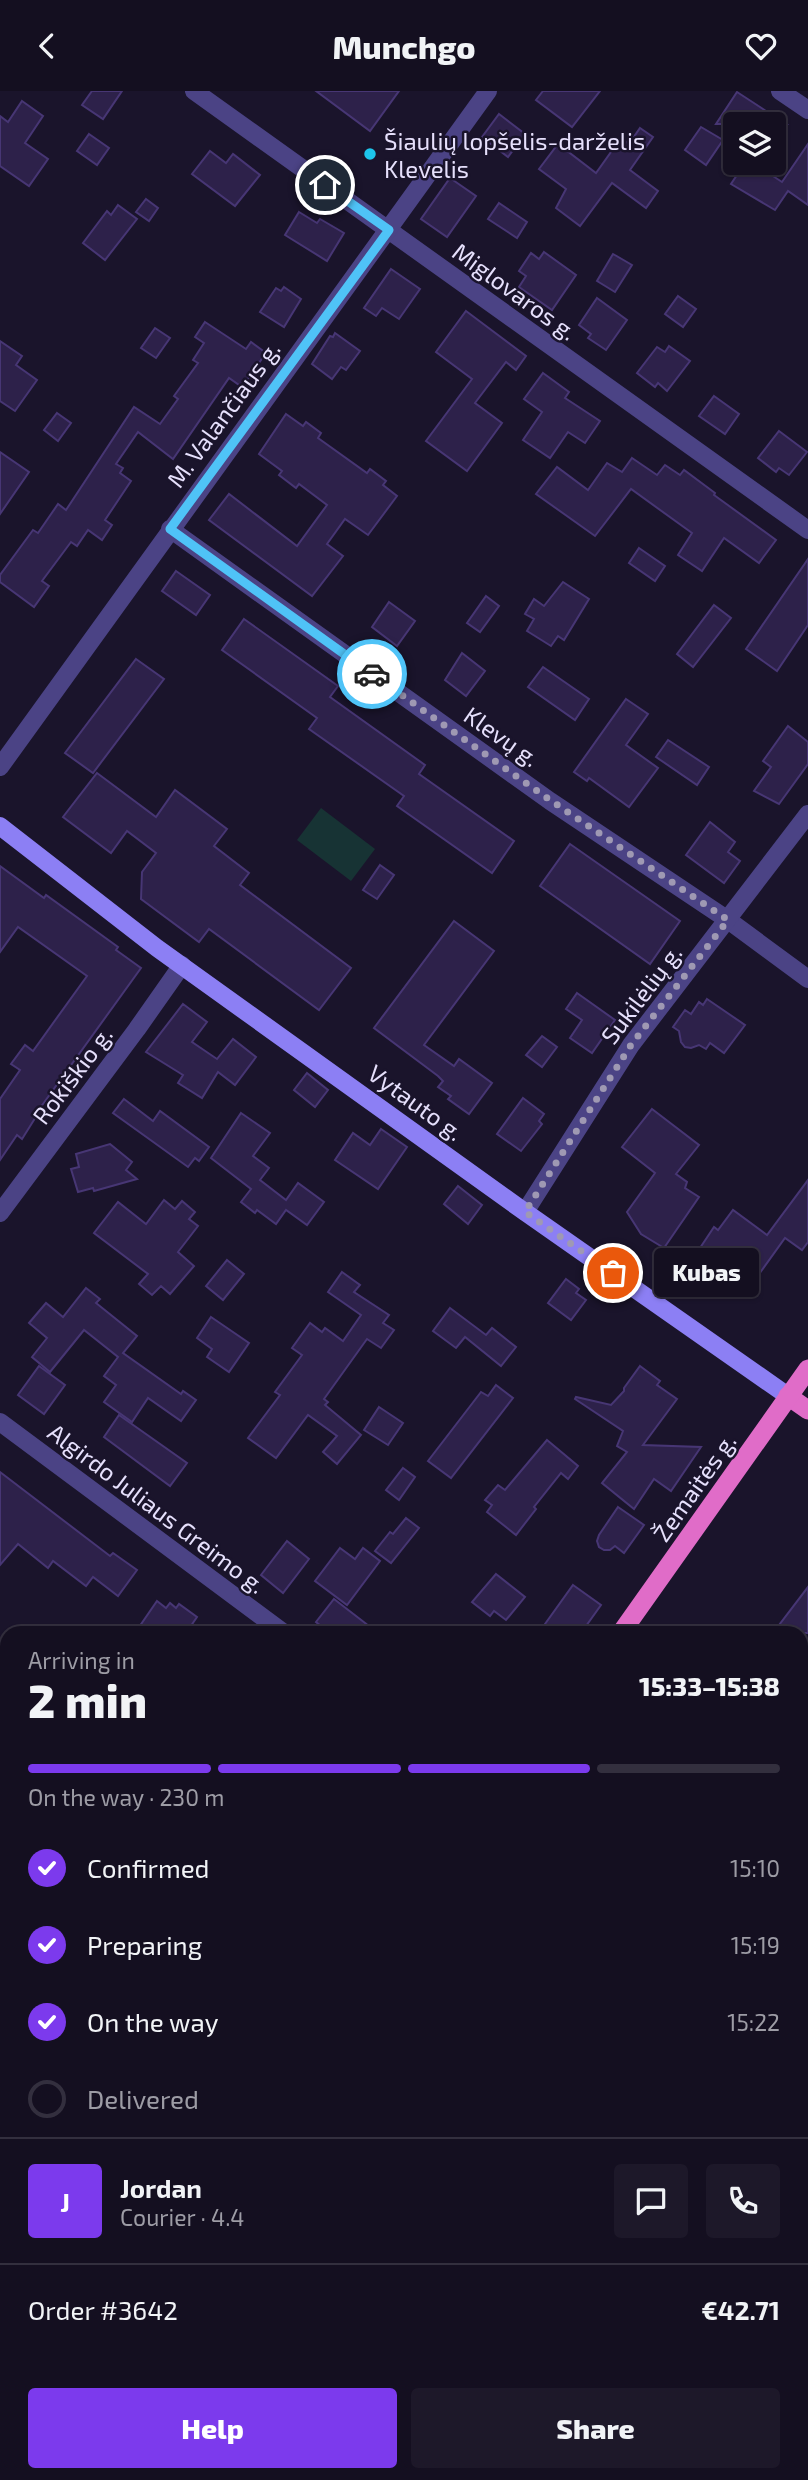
<!DOCTYPE html>
<meta charset="utf-8">
<style>
:root{--surface:#140f20;--page:#1d1829;--text:#f1f3f6;--muted:#9d9ca5;--line:#332f3e;--accent:#7c3aed}
body{margin:0;font-family:"Exo 2",sans-serif;background:var(--page);color:var(--text);height:100vh;display:flex;flex-direction:column;font-size:26px;white-space:nowrap}
*{box-sizing:border-box;margin:0}
p{font-size:23px;color:var(--muted)}
.icon{flex:none;width:38px;height:38px;fill:none;stroke:currentColor;stroke-width:2;stroke-linecap:round;stroke-linejoin:round}
.map{position:relative;flex:1;overflow:hidden}
.side{position:absolute;left:0px;top:1535px;width:808px;height:856px;display:flex;flex-direction:column;background:var(--surface);border-radius:21px 21px 0 0;box-shadow:0 2px 5px #0004,0 0 0 2px var(--line)}
.side>*{flex:none}
.controls{position:absolute;left:723px;top:21px;display:grid;gap:14px}
.controls a{display:grid;place-items:center;width:63px;height:63px;border-radius:7px;background:var(--surface);box-shadow:0 2px 5px #0004,0 0 0 2px var(--line);font-size:35px}
.pin{position:absolute;display:grid;place-items:center;width:60px;height:60px;color:#fff;margin:-30px;border:4px solid #fff;border-radius:50%;box-shadow:0 2px 7px #0007}
.courier{position:absolute;display:grid;place-items:center;width:70px;height:70px;margin:-35px;border:5px solid #4fc3f7;border-radius:50%;background:#fff;color:#222;box-shadow:0 2px 9px #0007}
.bubble{position:absolute;height:49px;border-radius:7px;background:var(--surface);box-shadow:0 2px 5px #0004,0 0 0 2px var(--line);font-size:23px;font-weight:800;line-height:49px;text-align:center}
.headline em{font-style:normal;font-weight:800}
.headline div{display:flex;flex-direction:column-reverse}
.headline{display:flex;align-items:center;justify-content:space-between;height:119px;padding:0 28px}
h1{font-size:46px;font-weight:800;line-height:52px}
.bar{display:grid;grid-template-columns:repeat(4,1fr);gap:10px 7px;align-content:center;height:84px;padding:0 28px}
.bar i{height:9px;border-radius:5px;background:var(--line)}
.bar .selected{background:var(--accent)}
.bar p{grid-column:span 4}
.line{display:flex;align-items:center;gap:18px;padding:0 28px;border-top:2px solid var(--line)}
.line div{flex:1}
.round{display:grid;place-items:center;flex:none;width:74px;height:74px;border-radius:7px;background:var(--page)}
ol{padding:0 28px;list-style:none}
li{display:flex;align-items:center;gap:21px;height:77px}
li p{margin-inline-start:auto}
li .icon{padding:7px;border-radius:50%;background:var(--accent);color:#fff;stroke-width:4}
li:last-child{color:var(--muted)}
li i{width:38px;height:38px;border:4px solid var(--line);border-radius:50%}
.button{display:flex;gap:14px;margin-top:auto;padding:14px 28px}
.button a{flex:1;height:80px;border-radius:7px;background:var(--accent);color:#fff;font-size:28px;font-weight:800;line-height:80px;text-align:center}
.button a+a{background:var(--page);color:var(--text)}
header{display:flex;justify-content:space-between;align-items:center;height:91px;padding:0 28px;background:var(--surface);font-size:32px;font-weight:800}
.map>svg:first-child{display:block}
.green{fill:#173334}
.building{fill:#2d214a;stroke:#473674;stroke-width:2}
.lines{fill:none;stroke-linecap:round;stroke-linejoin:round}
.minor{stroke:#4b4385;stroke-width:18}
.secondary{stroke:#8c7ff4;stroke-width:18}
.primary{stroke:#cd71f3;stroke-width:18}
.trunk{stroke:#e06cc8;stroke-width:19}
.done{stroke:#9f99b3;stroke-width:7;stroke-dasharray:0 12.6}
.route{stroke:#4fc3f7;stroke-width:9}
.poi-dot{fill:#1dc5eb;stroke:#1a142b;stroke-width:2.5}
.labels{text-anchor:middle;dominant-baseline:central;stroke-width:5;stroke-linejoin:round;paint-order:stroke}
.poi-label{font-size:24px;fill:#e6e0fc;stroke:#1a142b;text-anchor:start}
.street-label{font-size:24px;fill:#e6e0fc;stroke:#1a142b}
</style>
<header><svg class="icon" aria-label="back" viewBox="0 0 24 24"><path d="M15 5l-7 7 7 7"/></svg>Munchgo<svg class="icon" aria-label="heart" viewBox="0 0 24 24"><path d="M12 20l-8-8c-3-5 5-10 8-4 3-6 11-1 8 4z"/></svg></header>
<div class="map">
<svg width="808" height="2389" viewBox="0 0 808 2389">
<rect width="100%" height="100%" fill="#1a142b"/>
<path class="green" d="M 321,717 L 375,758 L 351,790 L 297,749 Z"/>
<g class="building">
<path d="M 92,0 L 122,0 L 103,28 L 82,14 Z"/>
<path d="M 316,0 L 399,0 L 370,40 Z"/>
<path d="M 543,0 L 600,0 L 572,36 L 536,9 Z"/>
<path d="M 737,1 L 786,33 L 716,33 Z"/>
<path d="M 22,10 L 43,25 L 25,52 L 48,68 L 29,95 L 0,75 L 0,25 L 8,31 Z"/>
<path d="M 499,23 L 525,43 L 508,66 L 482,46 Z"/>
<path d="M 701,36 L 723,49 L 706,74 L 685,59 Z"/>
<path d="M 640,37 L 653,46 L 630,79 L 658,100 L 646,117 L 612,92 L 580,135 L 556,117 L 566,98 L 539,78 L 558,53 L 596,82 L 621,47 L 629,53 Z"/>
<path d="M 89,43 L 109,57 L 97,74 L 77,60 Z"/>
<path d="M 808,53 L 808,114 L 788,100 L 775,119 L 731,93 L 745,72 L 753,72 L 782,91 Z"/>
<path d="M 210,60 L 226,72 L 233,63 L 260,84 L 235,115 L 192,83 Z"/>
<path d="M 450,87 L 476,105 L 447,146 L 421,128 Z"/>
<path d="M 146,108 L 158,117 L 149,130 L 136,121 Z"/>
<path d="M 499,112 L 527,131 L 517,147 L 488,128 Z"/>
<path d="M 118,114 L 137,128 L 105,169 L 83,152 L 107,120 L 111,124 Z"/>
<path d="M 299,121 L 317,132 L 320,128 L 344,142 L 327,170 L 285,144 Z"/>
<path d="M 544,161 L 576,184 L 552,219 L 519,196 L 526,185 L 519,180 L 531,162 L 539,168 Z"/>
<path d="M 613,163 L 632,174 L 615,201 L 597,190 Z"/>
<path d="M 391,178 L 420,198 L 399,228 L 382,217 L 376,225 L 364,217 Z"/>
<path d="M 284,196 L 301,208 L 284,236 L 260,221 L 276,197 L 281,200 Z"/>
<path d="M 678,205 L 696,218 L 683,236 L 665,223 Z"/>
<path d="M 597,207 L 627,229 L 606,259 L 588,247 L 591,243 L 579,234 Z"/>
<path d="M 466,220 L 526,265 L 516,279 L 506,271 L 475,312 L 502,332 L 467,380 L 426,350 L 472,288 L 436,261 Z"/>
<path d="M 205,231 L 246,258 L 251,251 L 266,262 L 242,296 L 229,287 L 173,368 L 138,341 L 116,373 L 123,377 L 120,382 L 131,390 L 105,429 L 112,434 L 102,449 L 88,439 L 77,455 L 71,451 L 42,490 L 49,495 L 34,516 L 0,491 L 0,484 L 33,439 L 38,442 L 58,413 L 66,419 L 134,316 L 160,333 L 178,308 L 174,305 L 198,272 L 193,269 L 204,252 L 195,246 Z"/>
<path d="M 155,237 L 170,247 L 156,267 L 141,257 Z"/>
<path d="M 335,242 L 360,260 L 346,279 L 341,276 L 332,288 L 312,273 L 330,245 L 333,246 Z"/>
<path d="M 0,250 L 22,265 L 16,274 L 37,289 L 15,320 L 0,310 Z"/>
<path d="M 669,255 L 690,270 L 667,300 L 658,292 L 655,296 L 637,282 L 657,256 L 665,261 Z"/>
<path d="M 543,282 L 569,301 L 565,307 L 600,330 L 585,352 L 568,341 L 550,367 L 523,349 L 542,321 L 524,308 Z"/>
<path d="M 714,305 L 739,323 L 725,343 L 699,325 Z"/>
<path d="M 57,322 L 71,332 L 58,350 L 44,339 Z"/>
<path d="M 286,323 L 303,335 L 306,331 L 321,342 L 318,347 L 367,382 L 370,378 L 386,390 L 383,394 L 397,405 L 368,444 L 345,428 L 327,453 L 343,465 L 312,505 L 209,429 L 229,403 L 297,455 L 327,414 L 299,393 L 296,397 L 279,384 L 282,380 L 259,363 Z"/>
<path d="M 779,340 L 807,361 L 789,384 L 779,377 L 776,381 L 758,367 Z"/>
<path d="M 0,361 L 29,381 L 0,423 Z"/>
<path d="M 632,367 L 657,384 L 665,374 L 680,384 L 684,379 L 715,402 L 714,404 L 776,449 L 759,472 L 724,447 L 702,480 L 678,464 L 692,442 L 631,398 L 595,445 L 536,403 L 557,376 L 588,399 L 607,372 L 622,381 Z"/>
<path d="M 639,457 L 665,475 L 655,490 L 629,472 Z"/>
<path d="M 808,468 L 808,534 L 777,580 L 746,558 Z"/>
<path d="M 176,480 L 210,504 L 196,524 L 162,500 Z"/>
<path d="M 563,491 L 589,508 L 564,549 L 558,545 L 551,555 L 527,540 L 534,528 L 525,523 L 534,508 L 544,515 Z"/>
<path d="M 486,505 L 499,515 L 480,541 L 467,532 Z"/>
<path d="M 389,511 L 415,530 L 397,555 L 372,536 Z"/>
<path d="M 714,514 L 731,527 L 693,576 L 677,563 Z"/>
<path d="M 244,528 L 338,595 L 330,606 L 425,674 L 419,683 L 514,750 L 492,782 L 397,715 L 404,705 L 309,638 L 317,627 L 222,559 Z"/>
<path d="M 462,562 L 485,580 L 466,605 L 445,589 Z"/>
<path d="M 136,568 L 164,588 L 93,682 L 65,662 Z"/>
<path d="M 543,576 L 589,608 L 575,629 L 528,596 Z"/>
<path d="M 626,608 L 648,623 L 626,654 L 658,677 L 629,716 L 589,687 L 587,690 L 574,681 Z"/>
<path d="M 788,635 L 808,651 L 808,673 L 779,713 L 754,700 L 771,676 L 763,670 Z"/>
<path d="M 668,649 L 709,676 L 697,694 L 656,666 Z"/>
<path d="M 97,682 L 156,726 L 175,699 L 227,738 L 214,755 L 249,782 L 240,794 L 351,877 L 319,919 L 209,838 L 199,851 L 141,808 L 142,781 L 156,762 L 127,740 L 111,762 L 63,726 Z"/>
<path d="M 710,731 L 735,751 L 728,761 L 740,770 L 724,792 L 686,764 Z"/>
<path d="M 570,753 L 680,830 L 650,873 L 540,795 Z"/>
<path d="M 380,774 L 394,784 L 377,808 L 363,799 Z"/>
<path d="M 0,775 L 44,807 L 46,804 L 118,856 L 116,859 L 141,877 L 38,1020 L 39,1021 L 22,1048 L 17,1044 L 0,1069 L 0,1008 L 20,979 L 11,973 L 25,954 L 33,960 L 87,885 L 18,836 L 0,861 Z"/>
<path d="M 454,830 L 494,860 L 424,954 L 454,975 L 459,968 L 492,992 L 469,1023 L 448,1008 L 451,1005 L 438,996 L 443,990 L 438,985 L 374,937 Z"/>
<path d="M 577,902 L 615,929 L 592,962 L 570,947 L 582,929 L 566,918 Z"/>
<path d="M 707,908 L 745,934 L 724,962 L 710,952 L 706,958 L 699,954 L 691,957 L 685,956 L 681,951 L 679,940 L 673,936 L 685,919 L 691,923 L 699,911 L 703,914 Z"/>
<path d="M 183,913 L 207,931 L 192,951 L 217,968 L 233,948 L 256,966 L 235,994 L 218,981 L 202,1007 L 178,992 L 183,984 L 146,961 Z"/>
<path d="M 542,945 L 557,956 L 542,976 L 526,964 Z"/>
<path d="M 307,982 L 328,999 L 315,1016 L 294,999 Z"/>
<path d="M 523,1007 L 544,1023 L 539,1030 L 542,1033 L 521,1060 L 497,1043 Z"/>
<path d="M 124,1008 L 153,1030 L 160,1020 L 209,1056 L 199,1070 L 195,1067 L 188,1076 L 113,1022 Z"/>
<path d="M 652,1018 L 699,1054 L 676,1083 L 687,1091 L 685,1097 L 699,1106 L 664,1157 L 641,1143 L 627,1121 L 655,1082 L 622,1056 Z"/>
<path d="M 241,1022 L 270,1042 L 253,1065 L 269,1077 L 260,1089 L 286,1109 L 298,1092 L 324,1111 L 307,1134 L 286,1119 L 276,1133 L 257,1119 L 255,1122 L 241,1111 L 251,1098 L 211,1067 Z"/>
<path d="M 381,1038 L 407,1056 L 378,1098 L 335,1069 L 353,1042 L 370,1054 Z"/>
<path d="M 110,1053 L 132,1071 L 126,1079 L 137,1088 L 94,1100 L 93,1097 L 78,1101 L 71,1078 L 79,1076 L 76,1063 Z"/>
<path d="M 808,1089 L 808,1151 L 802,1159 L 785,1147 L 749,1197 L 720,1177 L 722,1173 L 700,1157 L 714,1136 L 718,1139 L 733,1119 L 767,1144 Z"/>
<path d="M 458,1095 L 482,1114 L 468,1133 L 444,1113 Z"/>
<path d="M 164,1109 L 175,1118 L 182,1110 L 195,1121 L 189,1128 L 198,1135 L 178,1161 L 194,1175 L 170,1203 L 161,1195 L 152,1204 L 139,1193 L 148,1183 L 94,1142 L 118,1111 L 146,1133 Z"/>
<path d="M 227,1169 L 244,1183 L 223,1209 L 206,1195 Z"/>
<path d="M 342,1181 L 360,1194 L 354,1201 L 389,1224 L 383,1232 L 394,1239 L 381,1257 L 367,1248 L 324,1308 L 328,1311 L 325,1314 L 361,1344 L 337,1373 L 323,1361 L 337,1345 L 308,1324 L 276,1367 L 248,1347 L 280,1304 L 275,1301 L 302,1264 L 292,1257 L 310,1232 L 322,1241 L 325,1237 L 343,1250 L 361,1224 L 328,1201 Z"/>
<path d="M 566,1188 L 579,1198 L 576,1202 L 586,1209 L 571,1229 L 548,1212 Z"/>
<path d="M 86,1197 L 100,1208 L 96,1212 L 137,1245 L 123,1262 L 181,1303 L 183,1300 L 196,1309 L 181,1330 L 148,1307 L 132,1331 L 104,1311 L 116,1294 L 104,1285 L 118,1266 L 84,1239 L 50,1281 L 32,1266 L 47,1247 L 29,1232 L 46,1212 L 63,1226 Z"/>
<path d="M 450,1217 L 486,1244 L 492,1237 L 516,1256 L 501,1275 L 465,1246 L 456,1257 L 433,1240 Z"/>
<path d="M 211,1226 L 249,1252 L 229,1281 L 207,1266 L 212,1258 L 197,1247 Z"/>
<path d="M 39,1275 L 65,1294 L 44,1323 L 18,1304 Z"/>
<path d="M 640,1275 L 660,1290 L 657,1294 L 677,1308 L 643,1354 L 701,1356 L 671,1400 L 654,1388 L 634,1418 L 602,1392 L 627,1361 L 617,1355 L 623,1340 L 575,1308 L 576,1306 L 611,1314 L 624,1300 L 624,1297 Z"/>
<path d="M 496,1294 L 513,1307 L 451,1387 L 428,1370 L 481,1301 L 488,1305 Z"/>
<path d="M 379,1316 L 403,1332 L 388,1354 L 364,1339 Z"/>
<path d="M 119,1324 L 187,1372 L 170,1395 L 104,1346 Z"/>
<path d="M 547,1349 L 578,1375 L 568,1388 L 561,1382 L 534,1416 L 536,1418 L 516,1444 L 487,1421 L 492,1414 L 485,1409 L 498,1394 L 505,1399 Z"/>
<path d="M 403,1377 L 415,1386 L 399,1409 L 386,1399 Z"/>
<path d="M 0,1381 L 110,1465 L 113,1462 L 137,1479 L 118,1505 L 93,1486 L 86,1495 L 53,1470 L 48,1477 L 18,1453 L 0,1474 Z"/>
<path d="M 618,1416 L 644,1434 L 624,1462 L 615,1455 L 610,1459 L 604,1459 L 599,1456 L 597,1450 L 599,1444 Z"/>
<path d="M 406,1427 L 419,1437 L 391,1472 L 375,1460 L 390,1441 L 393,1443 Z"/>
<path d="M 287,1450 L 309,1468 L 283,1502 L 261,1484 Z"/>
<path d="M 340,1457 L 355,1468 L 363,1457 L 380,1470 L 347,1514 L 315,1490 Z"/>
<path d="M 496,1483 L 525,1506 L 506,1529 L 494,1520 L 490,1525 L 472,1511 Z"/>
<path d="M 573,1494 L 601,1514 L 581,1542 L 557,1542 L 545,1533 Z"/>
<path d="M 808,1496 L 808,1542 L 773,1542 Z"/>
<path d="M 334,1508 L 378,1542 L 330,1542 L 316,1531 Z"/>
<path d="M 157,1510 L 166,1517 L 170,1512 L 176,1517 L 179,1513 L 197,1526 L 186,1542 L 135,1542 Z"/>
</g>
<g class="lines">
<g class="minor">
<path d="M 194,0 L 808,439"/>
<path d="M 780,0 L 808,19"/>
<path d="M 170,438 L 550,710 L 728,829 L 808,888"/>
<path d="M 0,676 L 488,0"/>
<path d="M 525,1121 L 631,954 L 808,723"/>
<path d="M 0,1122 L 137,938 L 182,874"/>
<path d="M 0,1331 L 284,1542"/>
<path d="M 0,1817 L 7,1823"/>
<path d="M 0,2328 L 7,2334"/>
<path d="M 70,2384 L 77,2389"/>
<path d="M 714,2384 L 721,2389"/>
</g>
<path class="secondary" d="M 0,735 L 157,857 L 525,1121 L 788,1305"/>
<path class="primary" d="M 14,2389 L 18,2384"/>
<g class="trunk">
<path d="M 788,1305 L 808,1319"/>
<path d="M 621,1542 L 808,1278"/>
<path d="M 802,1920 L 808,1924"/>
</g>
</g>
<g class="lines">
<path class="done" d="M 372,583 L 550,709 L 728,829 L 631,954 L 525,1121 L 613,1182"/>
<path class="route" d="M 325,94 L 389,139 L 170,438 L 372,583"/>
</g>
<circle class="poi-dot" cx="370" cy="63" r="7"/>
<g class="labels">
<g class="poi-label">
<text x="384" y="49">Šiaulių lopšelis-darželis<tspan x="384" dy="28">Klevelis</tspan></text>
</g>
<g class="street-label">
<text transform="translate(515 200) rotate(36)">Miglovaros g.</text>
<text transform="translate(223 323) rotate(-54)">M. Valančiaus g.</text>
<text transform="translate(502 645) rotate(35)">Klevų g.</text>
<text transform="translate(641 903) rotate(-53)">Sukilėlių g.</text>
<text transform="translate(72 984) rotate(-53)">Rokiškio g.</text>
<text transform="translate(416 1011) rotate(36)">Vytauto g.</text>
<text transform="translate(694 1396) rotate(-55)">Žemaitės g.</text>
<text transform="translate(157 1417) rotate(37)">Algirdo Juliaus Greimo g.</text>
</g>
</g>
</svg>
<div class="controls">
<a><svg class="icon" aria-label="layers" viewBox="0 0 24 24"><path d="M12 4l9 5-9 5-9-5zM3 14l9 5 9-5"/></svg></a>
</div>
<div class="pin" style="left:613px;top:1182px;background:#ea580c"><svg class="icon" aria-label="bag" viewBox="0 0 24 24"><path d="M5 8h14l-1 12H6zM9 8a3 3 0 0 1 6 0"/></svg></div>
<div class="pin" style="left:325px;top:94px;background:#1f2937"><svg class="icon" aria-label="home" viewBox="0 0 24 24"><path d="M3 11l9-7 9 7M6 9v11h12V9"/></svg></div>
<div class="courier" style="left:372px;top:583px"><svg class="icon" aria-label="car" viewBox="0 0 24 24"><path d="M5 17H2v-5l4-1 3-4h7l3 4 3 1v5h-3M9 17h6M6 11h13"/><circle cx="7" cy="17" r="2"/><circle cx="17" cy="17" r="2"/></svg></div>
<div class="bubble" style="left:654px;top:1157px;width:105px">Kubas</div>
<section class="side">
<div class="headline"><div><h1>2 min</h1><p>Arriving in</p></div><em>15:33–15:38</em></div>
<div class="bar"><i class="selected"></i><i class="selected"></i><i class="selected"></i><i></i><p>On the way · 230 m</p></div>
<ol>
<li><svg class="icon" aria-label="check" viewBox="0 0 24 24"><path d="M5 12l5 5 9-10"/></svg>Confirmed<p>15:10</p></li>
<li><svg class="icon" aria-label="check" viewBox="0 0 24 24"><path d="M5 12l5 5 9-10"/></svg>Preparing<p>15:19</p></li>
<li><svg class="icon" aria-label="check" viewBox="0 0 24 24"><path d="M5 12l5 5 9-10"/></svg>On the way<p>15:22</p></li>
<li><i></i>Delivered</li>
</ol>
<div class="line" style="height:126px"><b class="round" style="background:var(--accent);color:#fff">J</b><div><b>Jordan</b><p>Courier · 4.4</p></div><a class="round"><svg class="icon" aria-label="chat" viewBox="0 0 24 24"><path d="M4 5h16v11H9l-5 4z"/></svg></a><a class="round"><svg class="icon" aria-label="phone" viewBox="0 0 24 24"><path d="M5 4h4l2 5-3 2q2 4 5 5l2-3 5 2v4C11 20 4 13 5 4z"/></svg></a></div>
<div class="line" style="height:91px"><div>Order #3642</div><b>€42.71</b></div>
<div class="button"><a>Help</a><a>Share</a></div>
</section>
</div>
